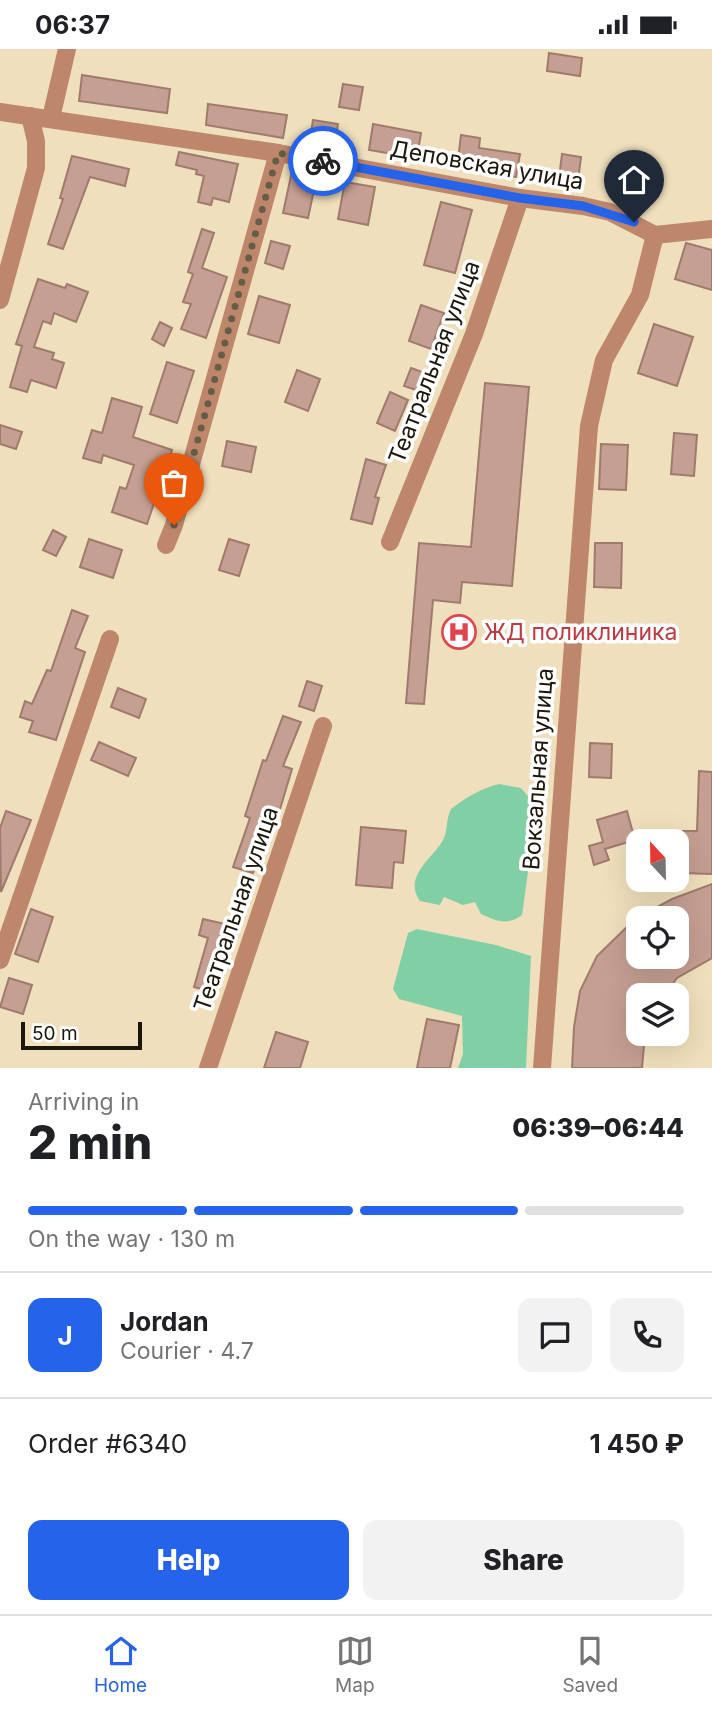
<!DOCTYPE html>
<meta charset="utf-8">
<style>
:root{--surface:#fff;--page:#f2f2f2;--text:#202124;--muted:#757577;--line:#e0e0e0;--accent:#2563eb}
body{margin:0;font-family:Inter,sans-serif;background:var(--page);color:var(--text);height:100vh;display:flex;flex-direction:column;font-size:26px;white-space:nowrap}
*{box-sizing:border-box;margin:0}
p{font-size:23px;color:var(--muted)}
.icon{flex:none;width:38px;height:38px;fill:none;stroke:currentColor;stroke-width:2;stroke-linecap:round;stroke-linejoin:round}
.map{position:relative;height:1019px;overflow:hidden}
.details{display:flex;flex-direction:column;background:var(--surface);flex:1}
.details>*{flex:none}
.needle{width:46px;rotate:338deg}
.buttons{position:absolute;left:626px;top:780px;display:grid;gap:14px}
.buttons a{display:grid;place-items:center;width:63px;height:63px;border-radius:14px;background:var(--surface);box-shadow:0 7px 28px #0002;font-size:35px}
.scale{position:absolute;left:21px;bottom:18px;width:121px;box-sizing:border-box;padding-left:7px;border:4px solid #1c170a;border-top:0;font-size:19px;line-height:24px;white-space:nowrap;color:#1c170a;-webkit-text-stroke:5px #fff;paint-order:stroke}
.pin{position:absolute;display:grid;place-items:center;width:60px;height:60px;color:#fff;margin:-72px -30px;border-radius:50% 50% 50% 0;rotate:-45deg;box-shadow:0 0 7px #0007}
.pin .icon{rotate:45deg}
.courier{position:absolute;display:grid;place-items:center;width:70px;height:70px;margin:-35px;border:5px solid #2563eb;border-radius:50%;background:#fff;color:#222;box-shadow:0 2px 9px #0007}
.overview em{font-style:normal;font-weight:800}
.overview div{display:flex;flex-direction:column-reverse}
.overview{display:flex;align-items:center;justify-content:space-between;height:119px;padding:0 28px}
h1{font-size:46px;font-weight:800;line-height:52px}
.bar{display:grid;grid-template-columns:repeat(4,1fr);gap:10px 7px;align-content:center;height:84px;padding:0 28px}
.bar i{height:9px;border-radius:5px;background:var(--line)}
.bar .on{background:var(--accent)}
.bar p{grid-column:span 4}
.line{display:flex;align-items:center;gap:18px;padding:0 28px;border-top:2px solid var(--line)}
.line div{flex:1}
.round{display:grid;place-items:center;flex:none;width:74px;height:74px;border-radius:14px;background:var(--page)}
.primary-button{display:flex;gap:14px;margin-top:auto;padding:14px 28px}
.primary-button a{flex:1;height:80px;border-radius:14px;background:var(--accent);color:#fff;font-size:28px;font-weight:800;line-height:80px;text-align:center}
.primary-button a+a{background:var(--page);color:var(--text)}
.status{display:flex;justify-content:space-between;align-items:center;height:49px;padding:0 35px;background:var(--surface);direction:ltr}
.status svg{height:19px;fill:currentColor}
.menu{display:flex;justify-content:space-around;align-items:center;height:98px;border-top:2px solid var(--line);background:var(--surface);font-size:19px;color:var(--muted)}
.menu a{display:grid;justify-items:center;gap:4px}
.menu .on{color:var(--accent)}
.map>svg:first-child{display:block}
.green{fill:#80cfa5}
.building{fill:#c59f91;stroke:#9f7b6d;stroke-width:2;fill-rule:evenodd}
.lines{fill:none;stroke-linecap:round;stroke-linejoin:round}
.street{stroke:#be876c;stroke-width:18}
.done{stroke:#665d48;stroke-width:7;stroke-dasharray:0 12.6}
.route{stroke:#2563eb;stroke-width:9}
.labels{text-anchor:middle;dominant-baseline:central;stroke-width:7;stroke-linejoin:round;paint-order:stroke}
.street-label{font-size:23px;fill:#1c170a;stroke:#fff}
.health-label{font-size:23px;fill:#be3a42;stroke:#fff;text-anchor:start}
</style>
<div class="status"><b>06:37</b><svg viewBox="0 0 49 12"><path d="M0 12V9h3v3zM5 12V6h3v6zM10 12V3h3v9zM15 12V0h3v12zM26 1h20v11H26zM47 4h2v5h-2z"/></svg></div>
<div class="map">
<svg width="712" height="1019" viewBox="0 0 712 1019">
<rect width="100%" height="100%" fill="#efdfbc"/>
<g class="green">
<path d="M 499,735 L 521,739 L 537,758 L 522,866 C 507,877 497,872 481,865 L 475,853 L 463,856 L 444,848 L 440,856 L 420,852 C 404,830 428,812 440,796 C 449,785 445,771 451,760 C 465,749 482,739 499,735 Z"/>
<path d="M 417,880 L 496,896 L 531,907 L 526,1019 L 458,1019 L 463,1005 L 462,967 L 399,950 L 393,940 L 408,884 Z"/>
</g>
<g class="building">
<path d="M 549,4 L 582,9 L 580,27 L 547,22 Z"/>
<path d="M 82,26 L 170,40 L 167,64 L 79,52 Z"/>
<path d="M 343,35 L 363,38 L 359,61 L 339,58 Z"/>
<path d="M 208,55 L 287,66 L 283,89 L 206,76 Z"/>
<path d="M 313,71 L 338,75 L 335,94 L 310,90 Z"/>
<path d="M 373,75 L 421,84 L 417,109 L 369,101 Z"/>
<path d="M 461,86 L 480,89 L 479,99 L 520,105 L 516,128 L 457,120 Z"/>
<path d="M 179,103 L 238,115 L 229,153 L 213,149 L 211,156 L 198,153 L 204,127 L 196,125 L 197,121 L 176,116 Z"/>
<path d="M 562,105 L 581,108 L 577,140 L 558,137 Z"/>
<path d="M 72,107 L 129,120 L 125,137 L 90,128 L 63,200 L 48,195 L 63,150 L 60,149 Z"/>
<path d="M 292,122 L 317,127 L 308,169 L 283,164 Z"/>
<path d="M 621,129 L 642,132 L 640,150 L 618,147 Z"/>
<path d="M 345,133 L 375,138 L 368,176 L 338,170 Z"/>
<path d="M 441,153 L 472,161 L 455,224 L 424,216 Z"/>
<path d="M 202,180 L 214,184 L 202,219 L 227,228 L 206,289 L 181,280 L 191,255 L 183,253 L 193,225 L 188,223 Z"/>
<path d="M 271,192 L 290,197 L 283,220 L 265,214 Z"/>
<path d="M 686,194 L 712,201 L 712,241 L 675,230 Z"/>
<path d="M 38,230 L 65,239 L 67,235 L 88,243 L 76,273 L 54,264 L 51,275 L 43,272 L 34,298 L 54,304 L 52,310 L 64,314 L 56,339 L 31,331 L 27,343 L 10,338 L 22,297 L 16,295 Z"/>
<path d="M 259,247 L 290,256 L 279,294 L 248,285 Z"/>
<path d="M 421,256 L 444,264 L 431,300 L 409,292 Z"/>
<path d="M 160,273 L 172,279 L 164,297 L 152,290 Z"/>
<path d="M 654,275 L 693,288 L 677,337 L 638,324 Z"/>
<path d="M 167,313 L 194,322 L 177,374 L 150,365 Z"/>
<path d="M 411,319 L 425,324 L 419,342 L 404,337 Z"/>
<path d="M 297,321 L 320,330 L 308,362 L 285,353 Z"/>
<path d="M 485,334 L 529,338 L 512,537 L 462,533 L 460,554 L 433,551 L 424,655 L 406,654 L 419,494 L 471,498 Z"/>
<path d="M 390,343 L 408,351 L 395,382 L 377,374 Z"/>
<path d="M 112,349 L 142,358 L 133,388 L 172,401 L 147,475 L 112,463 L 120,438 L 126,440 L 134,416 L 103,406 L 101,414 L 83,409 L 92,381 L 102,384 Z"/>
<path d="M 0,376 L 22,383 L 16,400 L 0,395 Z"/>
<path d="M 674,384 L 697,386 L 694,427 L 671,425 Z"/>
<path d="M 227,392 L 256,398 L 251,423 L 222,417 Z"/>
<path d="M 601,395 L 628,396 L 626,441 L 599,440 Z"/>
<path d="M 366,410 L 386,416 L 375,448 L 379,449 L 372,475 L 351,470 Z"/>
<path d="M 53,481 L 66,488 L 56,507 L 43,501 Z"/>
<path d="M 89,490 L 122,501 L 113,529 L 80,518 Z"/>
<path d="M 229,490 L 249,496 L 239,527 L 219,521 Z"/>
<path d="M 595,494 L 622,494 L 621,539 L 594,538 Z"/>
<path d="M 72,561 L 88,567 L 75,599 L 85,603 L 56,691 L 29,683 L 33,672 L 20,668 L 25,652 L 32,655 L 47,621 L 51,622 Z"/>
<path d="M 307,632 L 322,637 L 314,662 L 299,657 Z"/>
<path d="M 118,639 L 146,650 L 139,669 L 111,658 Z"/>
<path d="M 283,667 L 301,673 L 283,717 L 292,720 L 275,777 L 270,775 L 253,824 L 233,818 L 250,769 L 245,767 L 263,711 L 266,712 Z"/>
<path d="M 99,693 L 136,709 L 128,727 L 91,711 Z"/>
<path d="M 590,694 L 612,695 L 611,729 L 589,728 Z"/>
<path d="M 699,722 L 712,723 L 712,825 L 682,824 L 683,782 L 697,782 Z"/>
<path d="M 6,762 L 31,771 L 1,843 L 0,779 Z"/>
<path d="M 627,762 L 635,791 L 605,800 L 609,811 L 594,816 L 589,797 L 603,793 L 597,771 Z"/>
<path d="M 361,778 L 406,782 L 403,814 L 394,813 L 392,839 L 356,836 Z"/>
<path d="M 712,835 L 712,909 L 677,929 L 664,947 L 639,947 L 639,985 L 645,985 L 642,1019 L 572,1019 L 574,978 L 580,942 L 597,907 L 635,870 L 672,850 ZM 639,870 L 677,870 L 677,908 L 639,908 Z"/>
<path d="M 31,860 L 53,868 L 38,913 L 15,905 Z"/>
<path d="M 203,870 L 238,878 L 234,895 L 226,893 L 212,943 L 194,938 L 208,889 L 199,886 Z"/>
<path d="M 9,929 L 32,936 L 23,965 L 0,958 Z"/>
<path d="M 427,970 L 459,976 L 450,1019 L 417,1019 Z"/>
<path d="M 276,983 L 308,993 L 300,1019 L 264,1019 Z"/>
</g>
<g class="lines">
<g class="street">
<path d="M 0,63 L 278,104 L 520,149 L 583,157 L 610,163 L 655,186 L 712,180"/>
<path d="M 51,69 L 67,0"/>
<path d="M 0,251 L 36,119 L 36,92 L 30,67"/>
<path d="M 390,493 L 474,285 L 520,149"/>
<path d="M 166,496 L 174,476 L 278,104"/>
<path d="M 0,911 L 110,590"/>
<path d="M 208,1019 L 323,677"/>
<path d="M 542,1019 L 589,377 L 604,311 L 640,246 L 655,186"/>
</g>
</g>
<g class="lines">
<path class="done" d="M 174,476 L 278,104 L 323,112"/>
<path class="route" d="M 323,112 L 520,149 L 583,157 L 634,173"/>
</g>
<defs>
<g id="hospital-ring" transform="scale(1.75)"><circle r="9.5" fill="#fff" stroke="#e0444e" stroke-width="1.5"/><path d="M-5-5h3v3.5h4V-5h3V5h-3V1.5h-4V5h-3Z" fill="#e0444e"/></g>
</defs>
<g fill-rule="evenodd">
<use href="#hospital-ring" x="459" y="583"/>
</g>
<g class="labels">
<g class="street-label">
<text transform="translate(487 116) rotate(10)">Деповская улица</text>
<text transform="translate(434 313) rotate(-69)">Театральная улица</text>
<text transform="translate(538 720) rotate(-86)">Вокзальная улица</text>
<text transform="translate(236 860) rotate(-71)">Театральная улица</text>
</g>
<g class="health-label">
<text x="484" y="583">ЖД поликлиника</text>
</g>
</g>
</svg>
<div class="buttons">
<a><svg class="needle" viewBox="-14 -14 28 28"><path d="M0-13l5 13h-10z" fill="#e53935"/><path d="M0 13l5-13h-10z" fill="#757577"/></svg></a>
<a><svg class="icon" aria-label="locate" viewBox="0 0 24 24"><circle cx="12" cy="12" r="6"/><path d="M12 2v4M12 18v4M2 12h4M18 12h4"/></svg></a>
<a><svg class="icon" aria-label="layers" viewBox="0 0 24 24"><path d="M12 4l9 5-9 5-9-5zM3 14l9 5 9-5"/></svg></a>
</div>
<div class="scale">50 m</div>
<div class="pin" style="left:174px;top:476px;background:#ea580c"><svg class="icon" aria-label="bag" viewBox="0 0 24 24"><path d="M5 8h14l-1 12H6zM9 8a3 3 0 0 1 6 0"/></svg></div>
<div class="pin" style="left:634px;top:173px;background:#1f2937"><svg class="icon" aria-label="home" viewBox="0 0 24 24"><path d="M3 11l9-7 9 7M6 9v11h12V9"/></svg></div>
<div class="courier" style="left:323px;top:112px"><svg class="icon" aria-label="bike" viewBox="0 0 24 24"><circle cx="6" cy="16" r="4"/><circle cx="18" cy="16" r="4"/><path d="M6 16l4-8h5l3 8M10 8l3 8H6M13 5h3"/></svg></div>
</div>
<section class="details">
<div class="overview"><div><h1>2 min</h1><p>Arriving in</p></div><em>06:39–06:44</em></div>
<div class="bar"><i class="on"></i><i class="on"></i><i class="on"></i><i></i><p>On the way · 130 m</p></div>
<div class="line" style="height:126px"><b class="round" style="background:var(--accent);color:#fff">J</b><div><b>Jordan</b><p>Courier · 4.7</p></div><a class="round"><svg class="icon" aria-label="chat" viewBox="0 0 24 24"><path d="M4 5h16v11H9l-5 4z"/></svg></a><a class="round"><svg class="icon" aria-label="phone" viewBox="0 0 24 24"><path d="M5 4h4l2 5-3 2q2 4 5 5l2-3 5 2v4C11 20 4 13 5 4z"/></svg></a></div>
<div class="line" style="height:91px"><div>Order #6340</div><b>1 450 ₽</b></div>
<div class="primary-button"><a>Help</a><a>Share</a></div>
</section>
<nav class="menu">
<a class="on"><svg class="icon" aria-label="home" viewBox="0 0 24 24"><path d="M3 11l9-7 9 7M6 9v11h12V9"/></svg>Home</a>
<a><svg class="icon" aria-label="map" viewBox="0 0 24 24"><path d="M3 6l6-2 6 2 6-2v14l-6 2-6-2-6 2zM9 4v14M15 6v14"/></svg>Map</a>
<a><svg class="icon" aria-label="saved" viewBox="0 0 24 24"><path d="M7 4h10v16l-5-4-5 4z"/></svg>Saved</a>
</nav>
